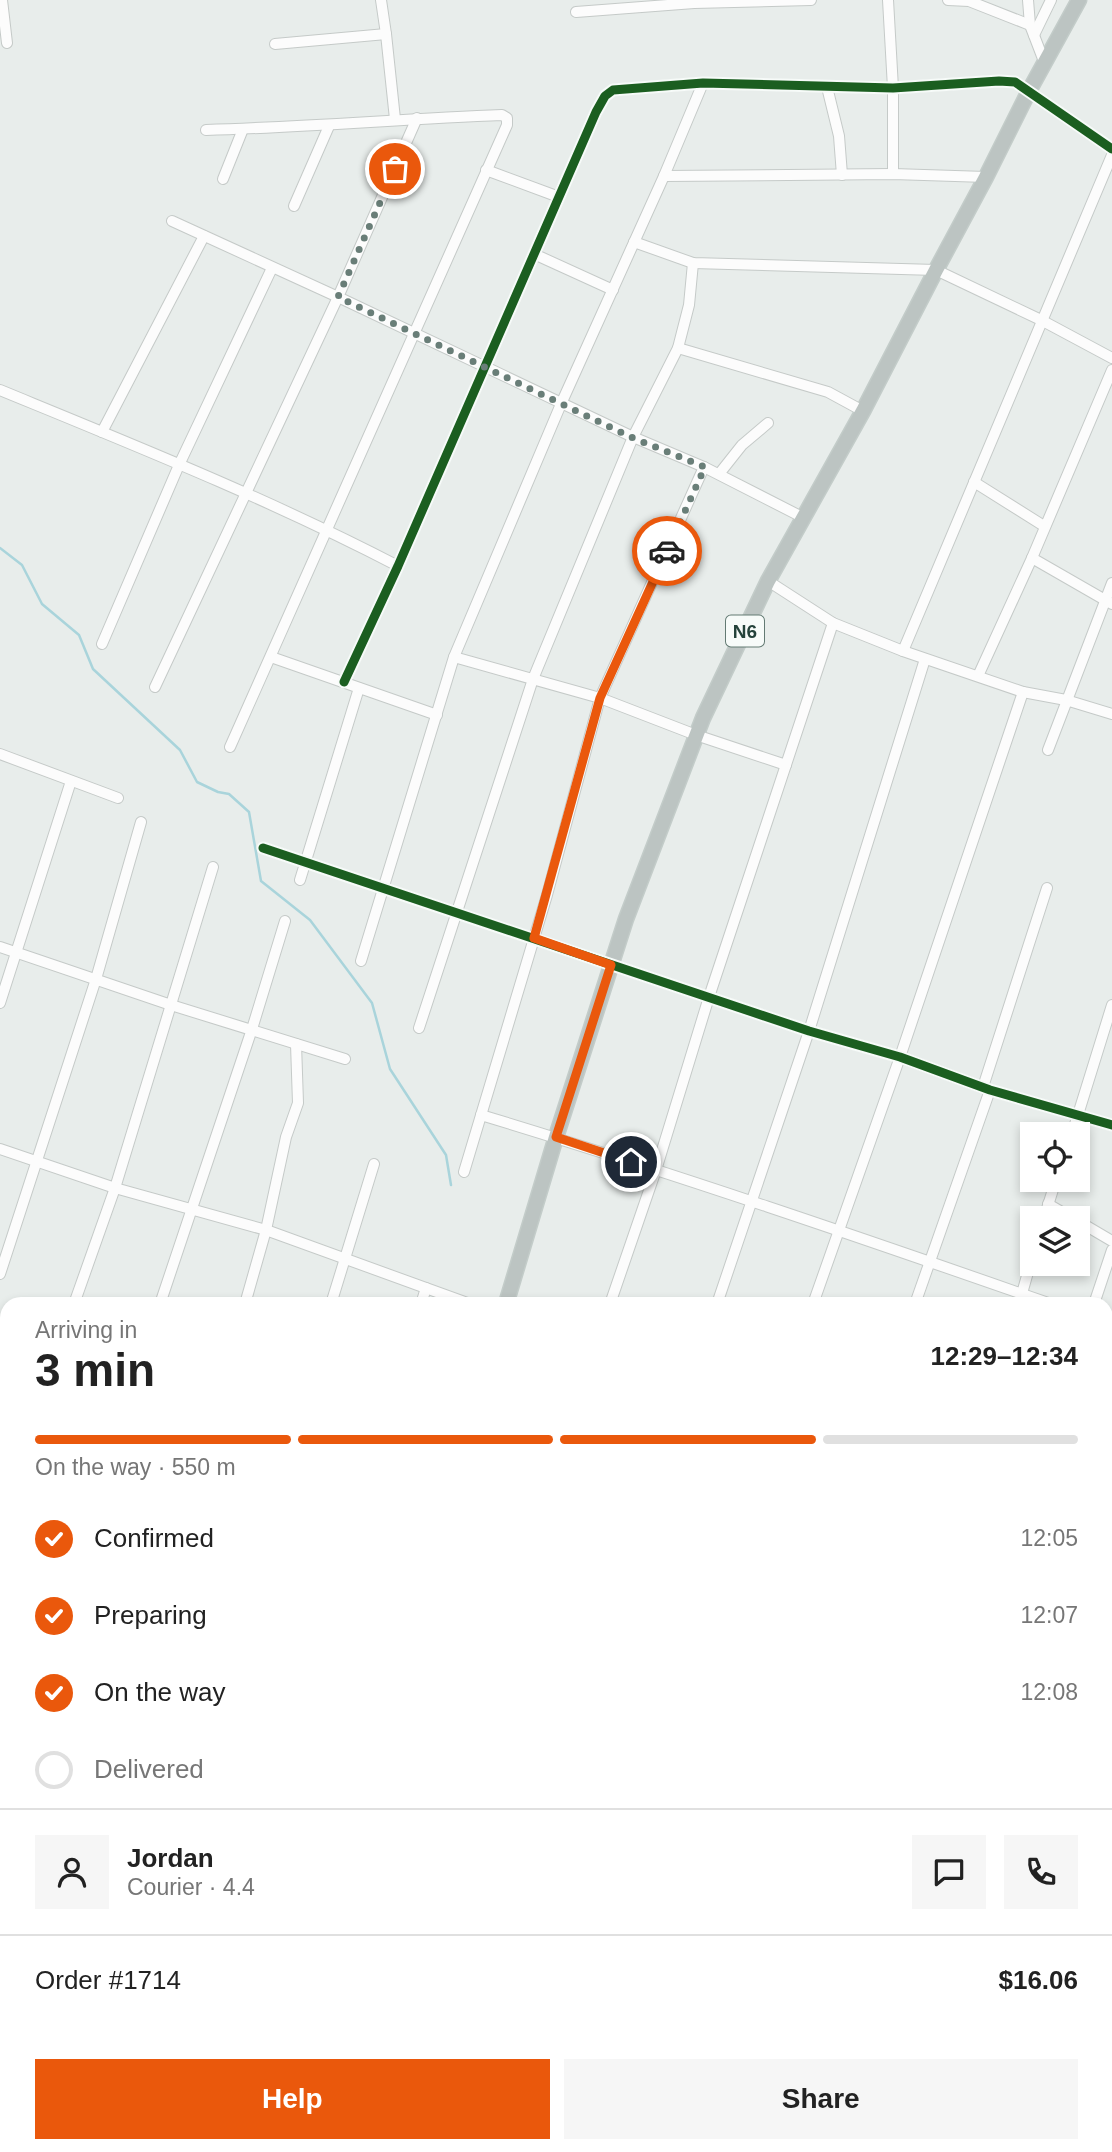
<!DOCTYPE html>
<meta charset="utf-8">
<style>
:root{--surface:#fff;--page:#f6f6f6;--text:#222;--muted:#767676;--line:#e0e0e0;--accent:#ea580c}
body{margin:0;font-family:Arial,sans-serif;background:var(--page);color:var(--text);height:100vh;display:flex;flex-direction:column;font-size:26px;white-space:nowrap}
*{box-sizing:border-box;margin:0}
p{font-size:23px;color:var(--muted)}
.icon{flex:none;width:38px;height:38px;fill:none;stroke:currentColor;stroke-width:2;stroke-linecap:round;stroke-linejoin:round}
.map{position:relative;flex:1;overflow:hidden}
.side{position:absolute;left:0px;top:1297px;width:1113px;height:856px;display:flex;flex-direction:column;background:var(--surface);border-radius:21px 21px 0 0;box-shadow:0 4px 10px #0003}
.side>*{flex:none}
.tools{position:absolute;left:1020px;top:1122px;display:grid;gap:14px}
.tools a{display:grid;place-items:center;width:70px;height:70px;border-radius:0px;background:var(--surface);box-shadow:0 4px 10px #0003;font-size:35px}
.pin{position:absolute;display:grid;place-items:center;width:60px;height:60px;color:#fff;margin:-30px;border:4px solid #fff;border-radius:50%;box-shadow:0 2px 7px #0007}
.courier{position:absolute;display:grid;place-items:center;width:70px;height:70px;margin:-35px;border:5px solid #ea580c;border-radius:50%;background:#fff;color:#222;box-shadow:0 2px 9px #0007}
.summary em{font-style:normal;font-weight:700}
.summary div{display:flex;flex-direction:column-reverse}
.summary{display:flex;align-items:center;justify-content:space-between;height:119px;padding:0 35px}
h1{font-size:46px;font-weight:700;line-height:52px}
.bar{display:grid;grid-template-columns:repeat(4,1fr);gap:10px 7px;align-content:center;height:84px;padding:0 35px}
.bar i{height:9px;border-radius:5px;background:var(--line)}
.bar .active{background:var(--accent)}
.bar p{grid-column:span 4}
.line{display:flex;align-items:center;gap:18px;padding:0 35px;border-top:2px solid var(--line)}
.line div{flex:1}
.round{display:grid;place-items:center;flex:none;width:74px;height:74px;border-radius:0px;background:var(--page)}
ol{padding:0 35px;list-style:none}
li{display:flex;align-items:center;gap:21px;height:77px}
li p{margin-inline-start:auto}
li .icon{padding:7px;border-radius:50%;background:var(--accent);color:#fff;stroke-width:4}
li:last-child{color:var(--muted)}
li i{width:38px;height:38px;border:4px solid var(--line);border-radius:50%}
.cta{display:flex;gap:14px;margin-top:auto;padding:14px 35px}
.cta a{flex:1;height:80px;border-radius:0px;background:var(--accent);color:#fff;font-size:28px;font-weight:700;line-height:80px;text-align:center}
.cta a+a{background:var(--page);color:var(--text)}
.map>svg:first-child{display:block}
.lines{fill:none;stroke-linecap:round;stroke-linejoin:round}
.stream{stroke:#a9d4db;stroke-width:2.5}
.minor-casing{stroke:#c5cac8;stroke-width:12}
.highway-casing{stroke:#c3ccc9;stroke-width:17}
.minor{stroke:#fcfcfc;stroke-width:10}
.highway{stroke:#bcc4c2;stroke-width:14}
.cycleway-casing{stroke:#f7fbf9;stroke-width:13}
.cycleway{stroke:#1b5e20;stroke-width:9}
.done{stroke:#697e78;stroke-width:7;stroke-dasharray:0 12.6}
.route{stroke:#ea580c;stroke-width:9}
.labels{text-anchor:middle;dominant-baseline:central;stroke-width:5;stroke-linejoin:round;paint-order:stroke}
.shield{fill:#f7fbf9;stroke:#637a73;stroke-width:2}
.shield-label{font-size:19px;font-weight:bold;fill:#24423a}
</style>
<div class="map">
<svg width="1112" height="2152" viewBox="0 0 1112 2152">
<rect width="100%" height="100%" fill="#e8edeb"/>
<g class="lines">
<path class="stream" d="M 0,548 L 22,565 L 42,604 L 79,635 L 93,669 L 180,750 L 197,782 L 218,792 L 229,794 L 249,812 L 261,881 L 310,920 L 372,1003 L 390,1069 L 446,1155 L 451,1185"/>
<g class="minor-casing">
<g id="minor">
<path d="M 2,0 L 7,43"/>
<path d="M 381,0 L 386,34 L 395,119"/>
<path d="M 888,0 L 893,88 L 893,174"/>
<path d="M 948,0 L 969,1 L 1030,25"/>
<path d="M 1028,0 L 1030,25 L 1045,64"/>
<path d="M 576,12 L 694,3 L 811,0"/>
<path d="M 1034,35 L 1051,0"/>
<path d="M 275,44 L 386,34"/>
<path d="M 827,87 L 839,136 L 842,175"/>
<path d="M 206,130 C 305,127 403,119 502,115 L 507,118 L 507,125 L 230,747"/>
<path d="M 486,170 L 559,197"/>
<path d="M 664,176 L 893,174 L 986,177"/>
<path d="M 223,179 L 243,129"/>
<path d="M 294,206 L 329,126"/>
<path d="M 172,221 L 338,297 L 633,437 L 704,467 L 804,518"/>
<path d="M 634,242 L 693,263 L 936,270 L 1041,320 L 1112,358"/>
<path d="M 534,254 L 613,290"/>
<path d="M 678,348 L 828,392 L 863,411"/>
<path d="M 0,390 C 134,445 269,499 398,566"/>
<path d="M 102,432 L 204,236"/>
<path d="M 719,474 L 742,445 L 768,423"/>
<path d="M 974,482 L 1044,526"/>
<path d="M 1032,558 L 1112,604"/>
<path d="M 768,581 L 833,623 L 903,651 L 1023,692 L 1066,700 L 1112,714"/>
<path d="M 102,644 L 179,465 L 272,268"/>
<path d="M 903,651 L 1112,155"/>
<path d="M 271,657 L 437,715"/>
<path d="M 454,657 L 600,698 L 696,735 L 786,765"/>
<path d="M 978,676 L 1032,558 L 1112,370"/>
<path d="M 344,682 L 398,566 L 596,112 L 605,96 L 613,90 L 703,83 L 893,88 L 999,81 L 1015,82 L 1112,149"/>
<path d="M 155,687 L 338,297 L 417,118"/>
<path d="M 1048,750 L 1112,583"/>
<path d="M 0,754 L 118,798"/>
<path d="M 263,848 L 809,1031 L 900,1057 L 990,1090 L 1112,1125"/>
<path d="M 300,880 L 359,688"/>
<path d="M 0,947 L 171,1005 L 345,1059"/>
<path d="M 361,961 L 454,657 L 561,404 L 664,176 L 703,83"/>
<path d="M 0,1003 L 71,781"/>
<path d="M 419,1028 L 533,679 L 633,437 L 678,348 L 689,305 L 693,263"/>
<path d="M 983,1087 L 1047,888"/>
<path d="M 481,1115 C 673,1173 862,1238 1051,1304"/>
<path d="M 1072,1134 L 1112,1005"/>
<path d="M 0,1149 L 115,1188 L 266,1230 L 470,1304"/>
<path d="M 464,1172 L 547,895 L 600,698 L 704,467"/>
<path d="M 1048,1204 L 1072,1218"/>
<path d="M 1044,1218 L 1056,1180"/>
<path d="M 1078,1221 L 1112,1241"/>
<path d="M 0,1274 L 96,979 L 141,822"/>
<path d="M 74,1304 L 115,1188 L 213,867"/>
<path d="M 160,1304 L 252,1029 L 285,921"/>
<path d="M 245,1304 L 266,1230 L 286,1137 L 298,1103 L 296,1044"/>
<path d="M 331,1304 L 374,1164"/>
<path d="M 421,1304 L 426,1288"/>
<path d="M 610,1304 L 656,1170 L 709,997 L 833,623"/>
<path d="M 717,1304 L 809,1031 L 925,659"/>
<path d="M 813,1304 L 900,1057 L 1023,692"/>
<path d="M 915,1304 L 990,1090"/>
<path d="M 1019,1304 L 1032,1258"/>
<path d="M 1094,1304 L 1112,1250"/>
<path d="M 0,1344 L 7,1346"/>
<path d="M 1106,1346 L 1112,1348"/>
<path d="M 1106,1469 L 1112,1454"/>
<path d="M 1106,1518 L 1112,1520"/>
<path d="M 0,1538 L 7,1515"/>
<path d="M 0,1547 L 7,1549"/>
<path d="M 1106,1641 L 1112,1622"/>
<path d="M 1106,1719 L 1112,1721"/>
<path d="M 0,1746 L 7,1748"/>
<path d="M 0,1786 L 7,1766"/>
<path d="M 1106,1943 L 1112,1921"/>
<path d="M 0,1944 L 7,1946"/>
<path d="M 0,2037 L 7,2019"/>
<path d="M 1106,2107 L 1112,2109"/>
<path d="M 7,2146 L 25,2152"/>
<path d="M 607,2146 L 629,2152"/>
<path d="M 39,2152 L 41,2146"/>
<path d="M 128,2152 L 130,2146"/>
<path d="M 209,2152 L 211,2146"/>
<path d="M 345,2152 L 347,2146"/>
<path d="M 443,2152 L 444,2146"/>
<path d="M 544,2152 L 546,2146"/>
<path d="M 746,2152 L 748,2146"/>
<path d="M 851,2152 L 853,2146"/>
<path d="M 947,2152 L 949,2146"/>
<path d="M 1049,2152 L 1051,2146"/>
</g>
</g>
<g class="highway-casing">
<g id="highway">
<path d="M 506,1304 L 556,1137 L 626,919 L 703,718 L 768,581 L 863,411 L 936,270 L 986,177 L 1029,91 L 1079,0"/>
<path d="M 230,2152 L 232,2146"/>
</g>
</g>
<use href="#minor" class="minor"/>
<use href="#highway" class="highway"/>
<g class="cycleway-casing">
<g id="cycleway">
<path d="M 344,682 L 398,566 L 596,112 L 605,96 L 613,90 L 703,83 L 893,88 L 999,81 L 1015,82 L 1112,149"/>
<path d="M 263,848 L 809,1031 L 900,1057 L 990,1090 L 1112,1125"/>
</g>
</g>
<use href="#cycleway" class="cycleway"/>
</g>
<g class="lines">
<path class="done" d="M 395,169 L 338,297 L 633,438 L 705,467 L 667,551"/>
<path class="route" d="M 631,1162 L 556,1137 L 611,965 L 534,938 L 600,698 L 667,551"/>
</g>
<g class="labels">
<rect class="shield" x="726" y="615.5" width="38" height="31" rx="5"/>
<g class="shield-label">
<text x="745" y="631">N6</text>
</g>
</g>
</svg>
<div class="tools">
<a><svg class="icon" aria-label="locate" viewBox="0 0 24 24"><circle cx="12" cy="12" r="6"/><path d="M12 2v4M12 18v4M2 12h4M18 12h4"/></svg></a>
<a><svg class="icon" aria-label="layers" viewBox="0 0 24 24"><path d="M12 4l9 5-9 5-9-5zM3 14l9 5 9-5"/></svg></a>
</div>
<div class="pin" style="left:395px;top:169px;background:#ea580c"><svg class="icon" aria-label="bag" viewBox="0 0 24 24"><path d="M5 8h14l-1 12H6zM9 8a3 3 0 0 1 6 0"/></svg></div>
<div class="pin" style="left:631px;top:1162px;background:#1f2937"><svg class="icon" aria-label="home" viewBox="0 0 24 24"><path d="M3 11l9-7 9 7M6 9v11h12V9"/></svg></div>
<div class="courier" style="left:667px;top:551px"><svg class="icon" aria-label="car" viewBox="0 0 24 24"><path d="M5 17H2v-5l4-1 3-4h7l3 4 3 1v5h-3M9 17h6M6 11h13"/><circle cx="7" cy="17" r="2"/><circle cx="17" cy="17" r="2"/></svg></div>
<section class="side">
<div class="summary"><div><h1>3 min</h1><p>Arriving in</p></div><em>12:29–12:34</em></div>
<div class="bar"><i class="active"></i><i class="active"></i><i class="active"></i><i></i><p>On the way · 550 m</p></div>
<ol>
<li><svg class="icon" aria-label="check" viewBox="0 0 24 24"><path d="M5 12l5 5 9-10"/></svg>Confirmed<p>12:05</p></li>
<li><svg class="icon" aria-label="check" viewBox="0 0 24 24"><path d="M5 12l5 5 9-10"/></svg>Preparing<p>12:07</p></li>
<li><svg class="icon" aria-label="check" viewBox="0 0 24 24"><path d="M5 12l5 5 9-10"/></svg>On the way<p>12:08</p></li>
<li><i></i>Delivered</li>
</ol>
<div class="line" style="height:126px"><a class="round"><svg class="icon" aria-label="person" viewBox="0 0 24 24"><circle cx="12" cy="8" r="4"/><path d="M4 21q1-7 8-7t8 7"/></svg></a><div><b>Jordan</b><p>Courier · 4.4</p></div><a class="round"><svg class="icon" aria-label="chat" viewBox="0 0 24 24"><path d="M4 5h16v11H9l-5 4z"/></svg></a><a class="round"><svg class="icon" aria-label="phone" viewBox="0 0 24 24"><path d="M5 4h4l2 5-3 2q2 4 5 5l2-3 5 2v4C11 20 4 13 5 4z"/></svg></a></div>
<div class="line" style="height:91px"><div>Order #1714</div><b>$16.06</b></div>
<div class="cta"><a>Help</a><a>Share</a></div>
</section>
</div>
